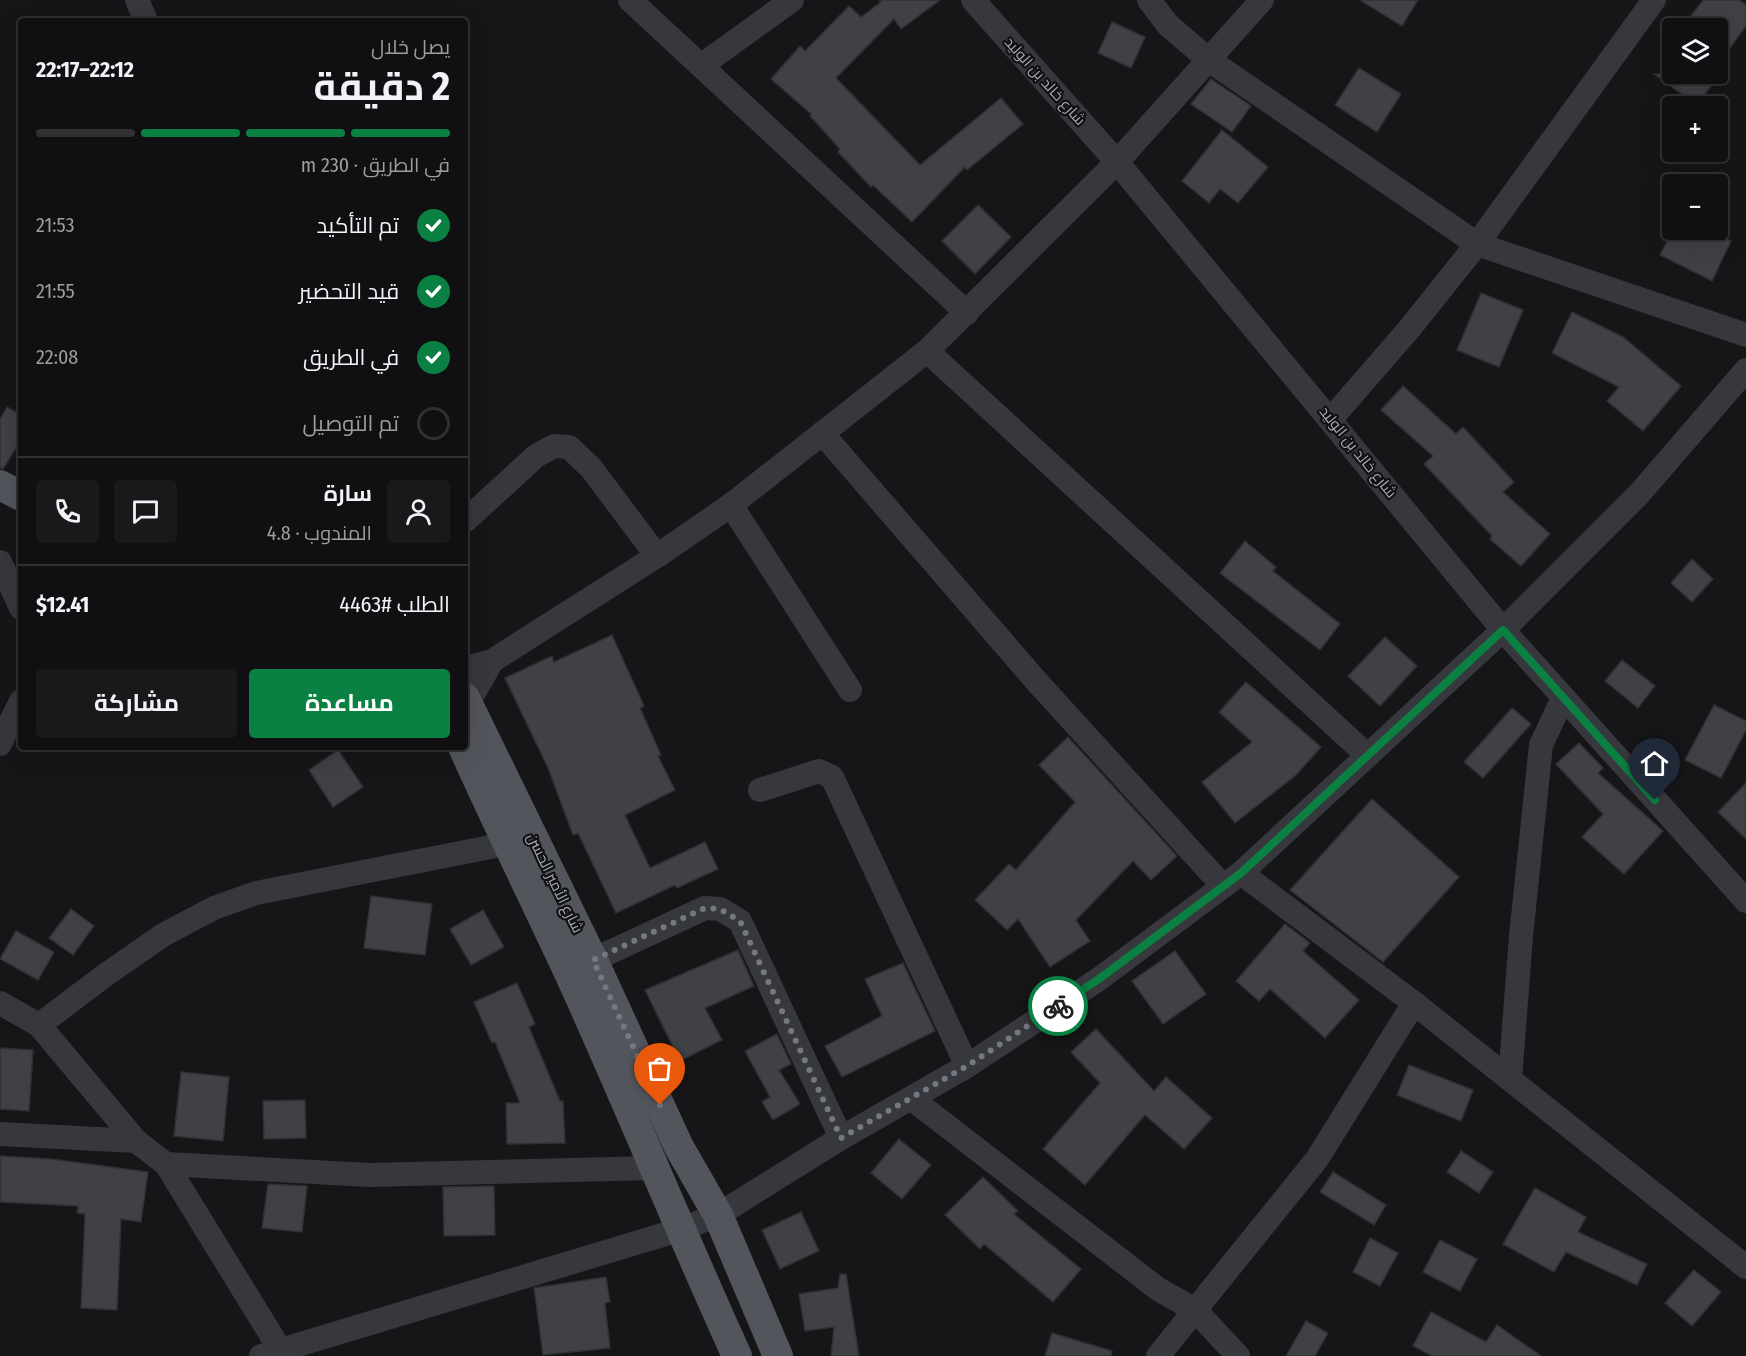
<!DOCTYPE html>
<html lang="ar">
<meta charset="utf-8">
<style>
:root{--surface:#101012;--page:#19191b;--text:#f1f3f6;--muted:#9c9d9f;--line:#303032;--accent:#0b8043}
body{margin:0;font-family:"Fira Sans Condensed",Cairo,sans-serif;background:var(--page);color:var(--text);direction:rtl;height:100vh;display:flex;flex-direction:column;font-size:22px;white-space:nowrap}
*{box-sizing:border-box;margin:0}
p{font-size:20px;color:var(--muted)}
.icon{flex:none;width:33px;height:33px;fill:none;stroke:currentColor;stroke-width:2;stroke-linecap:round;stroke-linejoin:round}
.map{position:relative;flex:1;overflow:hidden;direction:ltr}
.drawer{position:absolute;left:18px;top:18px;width:450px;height:732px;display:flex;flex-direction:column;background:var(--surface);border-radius:6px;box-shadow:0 6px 24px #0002,0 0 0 2px var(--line);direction:rtl}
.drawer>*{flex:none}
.tools{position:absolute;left:1662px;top:18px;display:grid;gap:12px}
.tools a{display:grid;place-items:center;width:66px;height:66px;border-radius:6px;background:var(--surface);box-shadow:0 6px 24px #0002,0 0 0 2px var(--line);font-size:30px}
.pin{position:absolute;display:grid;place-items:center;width:51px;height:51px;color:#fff;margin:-62px -26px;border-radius:50% 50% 50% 0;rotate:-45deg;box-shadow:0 0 6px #0007}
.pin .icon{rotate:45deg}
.courier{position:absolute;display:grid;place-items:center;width:60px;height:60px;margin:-30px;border:4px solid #0b8043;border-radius:50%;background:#fff;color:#222;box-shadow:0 2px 8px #0007}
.overview em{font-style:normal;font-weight:700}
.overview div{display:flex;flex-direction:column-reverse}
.overview{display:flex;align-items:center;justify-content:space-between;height:102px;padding:0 18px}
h1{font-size:39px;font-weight:700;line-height:45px}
.bar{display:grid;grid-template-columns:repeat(4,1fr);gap:9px 6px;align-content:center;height:72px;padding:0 18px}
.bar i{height:8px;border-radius:4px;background:var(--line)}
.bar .active{background:var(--accent)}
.bar p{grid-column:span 4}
.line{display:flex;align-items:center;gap:15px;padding:0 18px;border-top:2px solid var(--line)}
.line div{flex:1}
.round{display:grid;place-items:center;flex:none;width:63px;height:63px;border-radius:6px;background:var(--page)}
ol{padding:0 18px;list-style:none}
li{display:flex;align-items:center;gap:18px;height:66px}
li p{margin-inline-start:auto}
li .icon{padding:6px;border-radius:50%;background:var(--accent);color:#fff;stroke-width:4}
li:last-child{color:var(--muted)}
li i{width:33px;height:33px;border:3px solid var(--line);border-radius:50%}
.primary-button{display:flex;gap:12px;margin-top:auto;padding:12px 18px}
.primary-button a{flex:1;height:69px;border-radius:6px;background:var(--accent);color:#fff;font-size:24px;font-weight:700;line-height:69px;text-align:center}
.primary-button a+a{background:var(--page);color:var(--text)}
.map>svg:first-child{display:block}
.building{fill:#404145;stroke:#303034;stroke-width:1.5}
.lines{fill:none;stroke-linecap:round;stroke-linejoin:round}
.minor{stroke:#37383d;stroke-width:24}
.major{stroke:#53555c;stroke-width:30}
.done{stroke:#757880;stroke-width:6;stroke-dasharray:0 10.8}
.route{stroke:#0b8043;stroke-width:8}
.labels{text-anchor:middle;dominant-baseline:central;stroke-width:4.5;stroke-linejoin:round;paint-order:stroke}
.street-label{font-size:15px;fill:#a8adb8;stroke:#111113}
</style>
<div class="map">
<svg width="1746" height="1356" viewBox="0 0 1746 1356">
<rect width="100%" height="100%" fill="#161618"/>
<g class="building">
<path d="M 879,0 L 940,0 L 901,29 L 894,19 L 836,78 L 920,165 L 1001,98 L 1023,124 L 967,170 L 965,167 L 912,222 L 873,185 L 871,187 L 838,152 L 840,149 L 810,116 L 811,114 L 771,79 L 800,46 L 805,51 L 849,6 L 861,17 L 881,2 Z"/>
<path d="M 1360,0 L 1418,0 L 1402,26 Z"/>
<path d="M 1703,0 L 1739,0 L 1746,5 L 1746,26 L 1718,64 L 1718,28 L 1709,28 L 1691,16 Z"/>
<path d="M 1112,22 L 1145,37 L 1131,68 L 1098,53 Z"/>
<path d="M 1359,68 L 1401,94 L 1377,132 L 1335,105 Z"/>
<path d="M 1654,74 L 1720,74 L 1697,105 Z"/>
<path d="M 1211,79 L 1251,106 L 1232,132 L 1191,104 Z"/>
<path d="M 1222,130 L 1268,167 L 1238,203 L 1220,189 L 1209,203 L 1182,181 Z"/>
<path d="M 978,205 L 1011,237 L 975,274 L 942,241 Z"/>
<path d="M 1673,230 L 1707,230 L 1731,241 L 1712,281 L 1660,255 Z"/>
<path d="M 1481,293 L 1523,310 L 1499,367 L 1457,350 Z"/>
<path d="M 1572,312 L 1623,337 L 1681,386 L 1643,431 L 1607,401 L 1619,387 L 1552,353 Z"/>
<path d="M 1403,386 L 1456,434 L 1463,427 L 1514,482 L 1503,492 L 1550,534 L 1521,566 L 1490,539 L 1492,536 L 1424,464 L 1433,456 L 1381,410 Z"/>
<path d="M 7,407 L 21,415 L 21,440 L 3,469 L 0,468 L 0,419 Z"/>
<path d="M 1245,541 L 1276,567 L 1273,571 L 1340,624 L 1320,650 L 1220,573 Z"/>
<path d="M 1692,559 L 1713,579 L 1692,602 L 1671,583 Z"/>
<path d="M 612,635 L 644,706 L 640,708 L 661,755 L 658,756 L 675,790 L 625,815 L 650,868 L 705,842 L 718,869 L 677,888 L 675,885 L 616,913 L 578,833 L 573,835 L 548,768 L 505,678 L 552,656 L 554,662 Z"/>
<path d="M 1385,637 L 1417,666 L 1380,706 L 1348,676 Z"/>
<path d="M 1622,660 L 1655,686 L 1638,708 L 1605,681 Z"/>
<path d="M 1246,682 L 1321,747 L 1296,775 L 1235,823 L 1202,782 L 1252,742 L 1219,712 Z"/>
<path d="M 1714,705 L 1746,721 L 1746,730 L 1721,778 L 1685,760 Z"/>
<path d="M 1512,708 L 1531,724 L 1483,778 L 1464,762 Z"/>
<path d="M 1068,737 L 1177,856 L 1151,880 L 1133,861 L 1076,920 L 1090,941 L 1050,967 L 1018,919 L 1007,930 L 975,900 L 1009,864 L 1016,870 L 1075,802 L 1039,765 Z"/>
<path d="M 1579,743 L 1603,768 L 1598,773 L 1663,831 L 1624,874 L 1582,837 L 1603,814 L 1556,764 Z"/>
<path d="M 338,750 L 363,787 L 333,807 L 309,770 Z"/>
<path d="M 1746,783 L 1746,839 L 1718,812 Z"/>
<path d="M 1372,799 L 1459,877 L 1383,962 L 1290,890 Z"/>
<path d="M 371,896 L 432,904 L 425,955 L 364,948 Z"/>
<path d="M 71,909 L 94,926 L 73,955 L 49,938 Z"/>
<path d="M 483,910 L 504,947 L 471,965 L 450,929 Z"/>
<path d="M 1285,924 L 1310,943 L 1303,951 L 1359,1000 L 1325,1038 L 1270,989 L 1259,1001 L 1236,981 Z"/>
<path d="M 16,931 L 54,952 L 38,980 L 0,959 Z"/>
<path d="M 738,950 L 754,986 L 705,1008 L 722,1040 L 680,1061 L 645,990 Z"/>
<path d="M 1175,951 L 1206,994 L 1163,1024 L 1132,981 Z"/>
<path d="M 903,963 L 935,1031 L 842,1077 L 825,1046 L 882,1016 L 865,979 Z"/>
<path d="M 517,983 L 535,1024 L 529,1027 L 560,1101 L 563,1101 L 565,1143 L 507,1144 L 506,1103 L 520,1103 L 495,1042 L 492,1043 L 474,1002 Z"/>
<path d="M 1096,1029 L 1154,1091 L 1166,1077 L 1212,1118 L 1184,1149 L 1145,1115 L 1085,1185 L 1043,1149 L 1100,1083 L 1071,1052 Z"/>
<path d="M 777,1034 L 791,1064 L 779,1070 L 800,1104 L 773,1120 L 762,1102 L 770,1097 L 745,1051 Z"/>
<path d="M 0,1048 L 33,1050 L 29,1111 L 0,1109 Z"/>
<path d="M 1409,1065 L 1473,1090 L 1461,1121 L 1397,1095 Z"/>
<path d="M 181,1072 L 229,1077 L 223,1141 L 174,1136 Z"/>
<path d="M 305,1100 L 306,1138 L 264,1139 L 263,1101 Z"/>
<path d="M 899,1139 L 931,1165 L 902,1199 L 871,1173 Z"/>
<path d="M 1461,1151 L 1493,1172 L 1479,1193 L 1447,1172 Z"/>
<path d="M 0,1156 L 51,1159 L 148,1172 L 141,1222 L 121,1219 L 117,1310 L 81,1308 L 85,1214 L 77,1213 L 78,1206 L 0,1202 Z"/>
<path d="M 1333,1172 L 1386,1205 L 1374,1225 L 1320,1192 Z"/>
<path d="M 983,1177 L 1018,1211 L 1014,1214 L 1081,1269 L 1053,1302 L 984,1244 L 980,1249 L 945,1215 Z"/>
<path d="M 268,1184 L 307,1186 L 302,1232 L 262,1228 Z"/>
<path d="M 494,1186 L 495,1235 L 444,1236 L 443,1187 Z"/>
<path d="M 1535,1188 L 1586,1217 L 1578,1232 L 1647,1264 L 1637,1285 L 1566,1252 L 1554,1272 L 1503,1244 Z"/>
<path d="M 801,1212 L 819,1251 L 780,1269 L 762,1230 Z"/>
<path d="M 1370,1238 L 1398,1253 L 1380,1286 L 1353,1272 Z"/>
<path d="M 1440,1240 L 1477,1259 L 1460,1291 L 1423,1272 Z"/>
<path d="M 1694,1270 L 1721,1292 L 1692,1326 L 1665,1303 Z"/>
<path d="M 840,1274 L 846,1274 L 859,1356 L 831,1356 L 834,1327 L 805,1331 L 799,1294 L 838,1288 Z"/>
<path d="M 606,1277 L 610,1302 L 605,1303 L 610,1348 L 543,1355 L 534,1288 Z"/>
<path d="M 1431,1312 L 1486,1342 L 1497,1325 L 1541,1356 L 1432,1356 L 1413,1346 Z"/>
<path d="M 1306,1321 L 1328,1333 L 1315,1356 L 1286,1356 Z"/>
<path d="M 1052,1333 L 1112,1351 L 1111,1356 L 1045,1356 Z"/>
</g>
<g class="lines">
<g class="minor">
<path d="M 137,0 L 146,21"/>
<path d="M 630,0 L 967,313"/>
<path d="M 973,0 L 1117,162 L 1503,630 L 1746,901"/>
<path d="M 1149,0 L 1168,25 L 1209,60 L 1477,244 L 1746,335"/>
<path d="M 702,65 L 792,0"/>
<path d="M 927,351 L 1367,755"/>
<path d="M 1331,419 L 1410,328 L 1477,244 L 1654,0"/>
<path d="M 822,433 L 1038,683 L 1223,886"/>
<path d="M 731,505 L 850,690"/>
<path d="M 465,521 L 536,456 L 554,446 L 569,447 L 591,468 L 657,556"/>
<path d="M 0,562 L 21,608"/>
<path d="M 465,668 L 492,661 L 657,556 L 731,505 L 927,351 L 1117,162 L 1262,0"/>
<path d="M 467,705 L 492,661"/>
<path d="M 0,744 L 21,701"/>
<path d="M 760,790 L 819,771 L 832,777 L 967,1066"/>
<path d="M 1241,873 L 1414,1003 L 1746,1267"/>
<path d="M 593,960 L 705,908 L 720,909 L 740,921 L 841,1138"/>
<path d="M 0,1003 L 39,1025 L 136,1141 L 166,1164 L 284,1356"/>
<path d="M 39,1025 L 104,976 L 163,935 L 214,908 L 256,893 L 506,844"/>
<path d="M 1510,1079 L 1521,936 L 1541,745 L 1563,698"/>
<path d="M 912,1099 L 1158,1289 L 1195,1310 L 1238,1356"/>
<path d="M 0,1134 L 136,1141"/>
<path d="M 166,1164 L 369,1175 L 655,1168"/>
<path d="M 261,1356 L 679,1230 L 718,1215 L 841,1138 L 967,1066 L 1099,979 L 1241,873 L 1503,630 L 1639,494 L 1746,370"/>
<path d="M 1158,1356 L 1317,1159 L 1414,1003"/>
</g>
<g class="major">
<path d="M 0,485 L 21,496"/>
<path d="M 465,698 L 593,960 L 679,1147 L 718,1215 L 778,1356"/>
<path d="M 463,747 C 497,823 534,898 569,973 C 627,1100 679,1229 737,1356"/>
</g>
</g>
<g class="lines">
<path class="done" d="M 660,1105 L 593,960 L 705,908 L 720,909 L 740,921 L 841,1138 L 967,1066 L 1058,1006"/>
<path class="route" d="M 1058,1006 L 1099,979 L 1241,873 L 1503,630 L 1655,800"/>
</g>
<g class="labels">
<g class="street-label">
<text transform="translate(1045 81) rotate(48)">شارع خالد بن الوليد</text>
<text transform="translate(1358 452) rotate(51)">شارع خالد بن الوليد</text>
<text transform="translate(555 883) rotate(64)">شارع الأمير الحسن</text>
</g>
</g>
</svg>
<div class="tools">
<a><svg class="icon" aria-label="layers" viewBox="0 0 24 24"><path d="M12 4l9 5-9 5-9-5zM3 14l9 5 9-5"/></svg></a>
<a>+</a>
<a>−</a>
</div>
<div class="pin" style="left:660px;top:1105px;background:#ea580c"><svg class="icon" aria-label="bag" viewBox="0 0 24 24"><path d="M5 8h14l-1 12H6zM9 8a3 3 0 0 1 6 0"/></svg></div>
<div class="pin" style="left:1655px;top:800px;background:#1f2937"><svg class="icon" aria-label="home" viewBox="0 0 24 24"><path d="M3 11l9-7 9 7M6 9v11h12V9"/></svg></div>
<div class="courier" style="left:1058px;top:1006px"><svg class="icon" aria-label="bike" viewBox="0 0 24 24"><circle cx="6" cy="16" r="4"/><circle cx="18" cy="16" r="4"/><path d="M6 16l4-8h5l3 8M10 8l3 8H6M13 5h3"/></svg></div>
<section class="drawer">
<div class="overview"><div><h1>2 دقيقة</h1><p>يصل خلال</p></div><em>22:12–22:17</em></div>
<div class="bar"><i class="active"></i><i class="active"></i><i class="active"></i><i></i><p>في الطريق · 230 m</p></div>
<ol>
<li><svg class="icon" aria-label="check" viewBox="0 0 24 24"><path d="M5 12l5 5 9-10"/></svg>تم التأكيد<p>21:53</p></li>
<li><svg class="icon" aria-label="check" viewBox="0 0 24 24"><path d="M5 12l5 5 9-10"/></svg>قيد التحضير<p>21:55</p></li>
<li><svg class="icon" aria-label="check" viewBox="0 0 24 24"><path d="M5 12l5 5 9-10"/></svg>في الطريق<p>22:08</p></li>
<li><i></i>تم التوصيل</li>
</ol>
<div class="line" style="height:108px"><a class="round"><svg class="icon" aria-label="person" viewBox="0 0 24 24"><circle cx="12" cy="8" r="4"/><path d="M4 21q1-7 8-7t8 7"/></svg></a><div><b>سارة</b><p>المندوب · 4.8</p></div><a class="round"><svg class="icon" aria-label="chat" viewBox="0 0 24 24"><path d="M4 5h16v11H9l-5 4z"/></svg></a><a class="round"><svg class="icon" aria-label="phone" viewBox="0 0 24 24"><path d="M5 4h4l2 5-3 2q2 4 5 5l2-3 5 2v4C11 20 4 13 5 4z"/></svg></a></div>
<div class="line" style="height:78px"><div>الطلب #4463</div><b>$12.41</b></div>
<div class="primary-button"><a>مساعدة</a><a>مشاركة</a></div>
</section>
</div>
